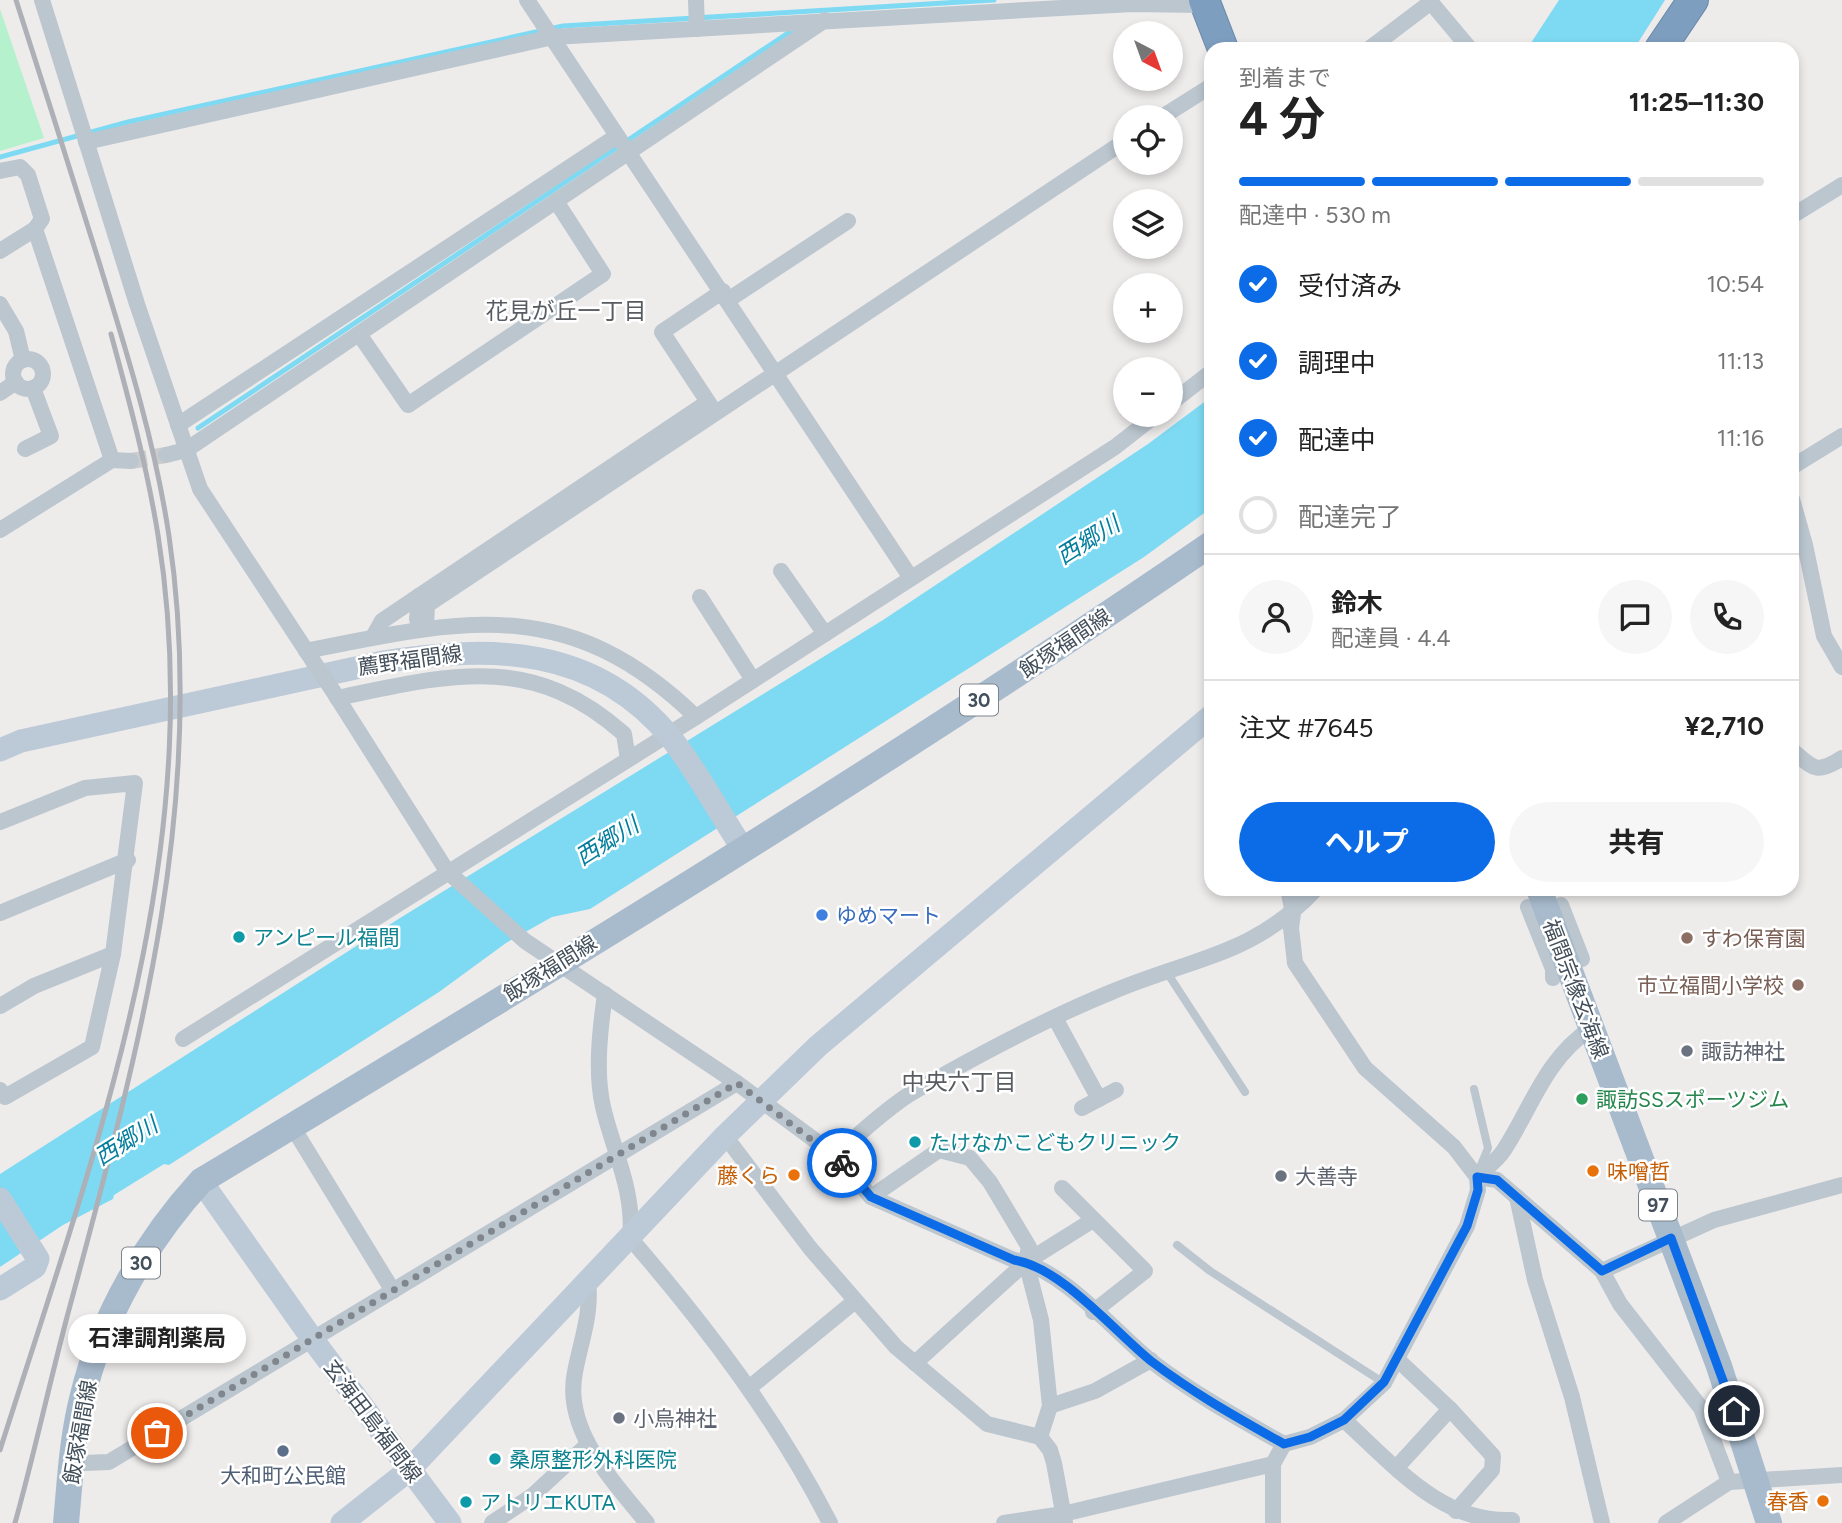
<!DOCTYPE html>
<html lang="ja">
<meta charset="utf-8">
<style>
:root{--surface:#fff;--page:#f6f6f6;--text:#222;--muted:#767676;--line:#e0e0e0;--accent:#0c6ce7}
body{margin:0;font-family:Figtree,"Noto Sans JP",sans-serif;background:var(--page);color:var(--text);height:100vh;display:flex;flex-direction:column;font-size:26px;white-space:nowrap}
*{box-sizing:border-box;margin:0}
p{font-size:23px;color:var(--muted)}
.icon{flex:none;width:38px;height:38px;fill:none;stroke:currentColor;stroke-width:2;stroke-linecap:round;stroke-linejoin:round}
.map{position:relative;flex:1;overflow:hidden}
.details{position:absolute;left:1204px;top:42px;width:595px;height:854px;display:flex;flex-direction:column;background:var(--surface);border-radius:21px;box-shadow:0 4px 10px #0003}
.details>*{flex:none}
.needle{width:46px;rotate:139deg}
.tools{position:absolute;left:1113px;top:21px;display:grid;gap:14px}
.tools a{display:grid;place-items:center;width:70px;height:70px;border-radius:50%;background:var(--surface);box-shadow:0 4px 10px #0003;font-size:35px}
.pin{position:absolute;display:grid;place-items:center;width:60px;height:60px;color:#fff;margin:-30px;border:4px solid #fff;border-radius:50%;box-shadow:0 2px 7px #0007}
.courier{position:absolute;display:grid;place-items:center;width:70px;height:70px;margin:-35px;border:5px solid #0c6ce7;border-radius:50%;background:#fff;color:#222;box-shadow:0 2px 9px #0007}
.bubble{position:absolute;height:49px;border-radius:24px;background:var(--surface);box-shadow:0 4px 10px #0003;font-size:23px;font-weight:700;line-height:49px;text-align:center}
.headline em{font-style:normal;font-weight:700}
.headline div{display:flex;flex-direction:column-reverse}
.headline{display:flex;align-items:center;justify-content:space-between;height:119px;padding:0 35px}
h1{font-size:46px;font-weight:700;line-height:52px}
.bar{display:grid;grid-template-columns:repeat(4,1fr);gap:10px 7px;align-content:center;height:84px;padding:0 35px}
.bar i{height:9px;border-radius:5px;background:var(--line)}
.bar .on{background:var(--accent)}
.bar p{grid-column:span 4}
.line{display:flex;align-items:center;gap:18px;padding:0 35px;border-top:2px solid var(--line)}
.line div{flex:1}
.round{display:grid;place-items:center;flex:none;width:74px;height:74px;border-radius:37px;background:var(--page)}
ol{padding:0 35px;list-style:none}
li{display:flex;align-items:center;gap:21px;height:77px}
li p{margin-inline-start:auto}
li .icon{padding:7px;border-radius:50%;background:var(--accent);color:#fff;stroke-width:4}
li:last-child{color:var(--muted)}
li i{width:38px;height:38px;border:4px solid var(--line);border-radius:50%}
.primary-button{display:flex;gap:14px;margin-top:auto;padding:14px 35px}
.primary-button a{flex:1;height:80px;border-radius:42px;background:var(--accent);color:#fff;font-size:28px;font-weight:700;line-height:80px;text-align:center}
.primary-button a+a{background:var(--page);color:var(--text)}
.map>svg:first-child{display:block}
.green{fill:#b4f1cc}
.water{fill:#7edaf2}
.lines{fill:none;stroke-linecap:round;stroke-linejoin:round}
.stream{stroke:#7edaf2;stroke-width:5}
.street-tunnel{stroke:#ccccce;stroke-width:16;stroke-dasharray:16 8;stroke-linecap:butt}
.highway-casing{stroke:#6a89ab;stroke-width:32}
.lane{stroke:#bbc6cf;stroke-width:8}
.street{stroke:#bbc6cf;stroke-width:16}
.secondary{stroke:#bcc9d7;stroke-width:23}
.primary{stroke:#a8bbcd;stroke-width:26}
.highway{stroke:#7e9ebf;stroke-width:30}
.rail{stroke:#adb0b6;stroke-width:5}
.street-bridge{stroke:#bbc6cf;stroke-width:16}
.done{stroke:#7f868d;stroke-width:7;stroke-dasharray:0 12.6}
.route{stroke:#0c6ce7;stroke-width:9}
.shop-dot{fill:#3f7fe0;stroke:#fff;stroke-width:2.5}
.culture-dot{fill:#0f9aa8;stroke:#fff;stroke-width:2.5}
.education-dot{fill:#8d6e63;stroke:#fff;stroke-width:2.5}
.worship-dot{fill:#6b7280;stroke:#fff;stroke-width:2.5}
.leisure-dot{fill:#2e9e5b;stroke:#fff;stroke-width:2.5}
.food-dot{fill:#e8710a;stroke:#fff;stroke-width:2.5}
.service-dot{fill:#5c6f8a;stroke:#fff;stroke-width:2.5}
.labels{text-anchor:middle;dominant-baseline:central;stroke-width:5;stroke-linejoin:round;paint-order:stroke}
.shield{fill:#fff;stroke:#7b848c;stroke-width:2}
.shield-label{font-size:19px;font-weight:bold;fill:#434f5a}
.street-label{font-size:21px;fill:#434f5a;stroke:#fff}
.shop-label{font-size:21px;fill:#366cbe;stroke:#fff;text-anchor:start}
.culture-label{font-size:21px;fill:#0d838f;stroke:#fff;text-anchor:start}
.education-label{font-size:21px;fill:#785e54;stroke:#fff;text-anchor:start}
.worship-label{font-size:21px;fill:#5b616d;stroke:#fff;text-anchor:start}
.leisure-label{font-size:21px;fill:#27864d;stroke:#fff;text-anchor:start}
.food-label{font-size:21px;fill:#c56008;stroke:#fff;text-anchor:end}
.service-label{font-size:21px;fill:#4e5e75;stroke:#fff}
.neighbourhood-label{font-size:23px;fill:#585c61;stroke:#fff}
.water-label{font-size:23px;font-style:italic;fill:#047e9d;stroke:#fff}
</style>
<div class="map">
<svg width="1842" height="1523" viewBox="0 0 1842 1523">
<rect width="100%" height="100%" fill="#eeebeb"/>
<path class="green" d="M 0,9 L 44,138 L 0,151 Z"/>
<g class="water">
<path d="M 1559,0 L 1665,0 L 1634,49 L 1527,49 Z"/>
<path d="M 1211,397 L 1211,508 L 1144,557 L 590,909 L 552,917 L 506,943 L 439,992 L 169,1165 L 164,1164 L 114,1195 L 113,1199 L 63,1225 L 0,1267 L 0,1174 L 400,918 L 883,620 L 1148,444 Z"/>
</g>
<g class="lines">
<g class="stream">
<path d="M 0,157 L 128,122 L 563,26 L 994,0"/>
<path d="M 198,428 L 794,29"/>
</g>
<path class="street-tunnel" d="M 131,461 L 166,455"/>
<g class="highway-casing">
<g id="highway">
<path d="M 1204,0 L 1223,49"/>
<path d="M 1660,49 L 1693,0"/>
</g>
</g>
<g class="lane">
<path d="M 1166,971 L 1245,1092"/>
<path d="M 1474,1089 L 1488,1148 L 1479,1170"/>
<path d="M 1177,1245 L 1210,1271 L 1384,1383"/>
</g>
<g class="street">
<path d="M 42,0 L 137,304 L 200,489 L 313,661"/>
<path d="M 527,0 L 911,578"/>
<path d="M 696,0 L 697,29"/>
<path d="M 1429,0 L 1470,49"/>
<path d="M 1369,49 L 1431,2"/>
<path d="M 1162,117 L 1211,86"/>
<path d="M 86,142 L 553,37 L 1132,4 L 1206,5"/>
<path d="M 0,171 L 20,167 L 28,175 L 42,219 L 35,229"/>
<path d="M 1792,216 L 1842,185"/>
<path d="M 0,251 L 35,229 L 112,460"/>
<path d="M 728,300 L 848,221"/>
<path d="M 0,304 L 16,331 L 23,360"/>
<path d="M 359,334 L 408,405 L 603,274 L 556,201"/>
<circle cx="28" cy="374" r="15"/>
<path d="M 0,393 L 16,382"/>
<path d="M 1171,403 L 1211,372"/>
<path d="M 714,411 L 662,332 L 723,291"/>
<path d="M 178,425 L 617,136"/>
<path d="M 25,449 L 51,436 L 33,388"/>
<path d="M 166,455 L 186,450 L 825,20"/>
<path d="M 1792,467 L 1842,436"/>
<path d="M 1792,499 L 1805,545 L 1824,636 L 1842,667"/>
<path d="M 0,530 L 112,460 L 131,461"/>
<path d="M 781,571 L 825,634"/>
<path d="M 700,597 L 753,680"/>
<path d="M 417,619 L 419,596 L 708,402"/>
<path d="M 426,627 L 427,605 L 1125,141"/>
<path d="M 373,637 L 382,621 L 419,596"/>
<path d="M 306,651 C 464,619 569,594 696,717"/>
<path d="M 333,691 L 447,871 L 525,941 L 737,1083 L 835,1155 L 871,1197 L 1014,1260 C 1061,1267 1114,1331 1151,1361 C 1193,1393 1238,1418 1284,1444 L 1310,1437 L 1344,1420 L 1384,1383 L 1467,1226 L 1478,1190 L 1477,1177 L 1454,1147 L 1365,1068 L 1295,963 L 1291,928 L 1293,913 L 1288,889"/>
<path d="M 337,698 C 448,675 531,651 624,734 L 628,759"/>
<path d="M 1792,750 C 1813,768 1816,775 1842,758"/>
<path d="M 0,822 L 85,788 L 135,783 L 113,954 L 92,1047 L 5,1097 L 0,1090"/>
<path d="M 1561,905 L 1582,959"/>
<path d="M 1528,907 L 1553,969 L 1553,978"/>
<path d="M 0,913 L 128,860"/>
<path d="M 605,994 C 600,1030 595,1072 603,1107 C 613,1150 635,1192 630,1238 C 706,1326 777,1419 830,1523"/>
<path d="M 0,1006 L 34,986 L 113,954"/>
<path d="M 1055,1018 L 1099,1099"/>
<path d="M 183,1039 L 696,717 L 1115,447 L 1156,415"/>
<path d="M 1082,1108 L 1116,1090"/>
<path d="M 292,1126 L 393,1291"/>
<path d="M 725,1136 L 810,1248 L 896,1347 L 987,1424 L 1040,1437 L 1050,1450 L 1054,1463 L 1065,1523"/>
<path d="M 835,1155 C 856,1137 875,1119 897,1103 C 912,1091 931,1083 947,1073 C 1001,1043 1057,1014 1114,991 C 1193,958 1254,955 1316,889"/>
<path d="M 1477,1177 L 1497,1180 L 1602,1271 L 1620,1304 L 1701,1408 L 1729,1482"/>
<path d="M 1477,1177 C 1485,1169 1497,1161 1504,1150 C 1533,1105 1544,1061 1591,1028"/>
<path d="M 1062,1188 L 1145,1271 L 1093,1312"/>
<path d="M 871,1197 L 939,1150 L 970,1158 L 990,1182 L 1029,1247 L 1026,1262 L 1041,1320 L 1050,1406 L 1040,1437"/>
<path d="M 1517,1197 L 1535,1280 L 1572,1397 L 1602,1523"/>
<path d="M 1602,1271 L 1714,1220 L 1842,1185"/>
<path d="M 588,1281 C 592,1314 581,1340 575,1372 C 563,1430 613,1481 647,1523"/>
<path d="M 1398,1360 L 1450,1409 L 1493,1456 L 1492,1470 L 1456,1511"/>
<path d="M 915,1363 L 1026,1262 L 1093,1220"/>
<path d="M 749,1388 L 855,1301"/>
<path d="M 1050,1406 L 1095,1391 L 1151,1360"/>
<path d="M 1344,1420 C 1393,1464 1441,1523 1512,1520"/>
<path d="M 71,1459 L 84,1463 L 109,1462 L 737,1083"/>
<path d="M 1273,1464 L 1273,1523"/>
<path d="M 1397,1467 L 1450,1409"/>
<path d="M 492,1523 L 532,1496 L 587,1445"/>
<path d="M 1004,1523 L 1063,1514 L 1273,1464 L 1284,1444"/>
<path d="M 1666,1523 L 1729,1482 L 1842,1475"/>
</g>
<g class="secondary">
<path d="M 0,750 L 21,741 L 383,662 C 491,645 595,645 671,738 C 698,772 719,813 743,849"/>
<path d="M 201,1181 L 313,1340 L 450,1523"/>
<path d="M 0,1199 L 38,1259 L 35,1267 L 0,1289"/>
<path d="M 342,1523 L 409,1470 L 725,1136 L 818,1046 L 1211,716"/>
</g>
<g class="primary">
<path d="M 1539,889 L 1719,1366 L 1769,1523"/>
<path d="M 66,1523 C 70,1480 72,1437 83,1395 C 102,1317 147,1240 201,1181 C 542,976 883,769 1211,544"/>
</g>
<use href="#highway" class="highway"/>
<g class="rail">
<path d="M 0,1450 C 94,1154 209,852 158,535 C 147,467 129,400 111,334"/>
<path d="M 15,1523 C 34,1455 49,1385 67,1317 C 136,1060 209,805 169,536 C 155,442 127,353 99,262 C 72,175 44,87 16,0"/>
</g>
<path class="street-bridge" d="M 313,661 L 333,691"/>
</g>
<g class="lines">
<path class="done" d="M 157,1433 L 737,1083 L 842,1163"/>
<path class="route" d="M 842,1163 L 871,1197 L 1014,1260 C 1061,1267 1114,1331 1151,1361 C 1193,1393 1238,1418 1284,1444 L 1310,1437 L 1344,1420 L 1384,1382 L 1467,1226 L 1478,1190 L 1477,1177 L 1497,1180 L 1602,1271 L 1671,1238 L 1734,1411"/>
</g>
<circle class="shop-dot" cx="822" cy="915" r="7"/>
<g class="culture-dot">
<circle cx="239" cy="937" r="7"/>
<circle cx="915" cy="1142" r="7"/>
<circle cx="495" cy="1459" r="7"/>
<circle cx="466" cy="1502" r="7"/>
</g>
<g class="education-dot">
<circle cx="1687" cy="938" r="7"/>
<circle cx="1798" cy="985" r="7"/>
</g>
<g class="worship-dot">
<circle cx="1687" cy="1051" r="7"/>
<circle cx="1281" cy="1176" r="7"/>
<circle cx="619" cy="1418" r="7"/>
</g>
<circle class="leisure-dot" cx="1582" cy="1099" r="7"/>
<g class="food-dot">
<circle cx="1593" cy="1171" r="7"/>
<circle cx="794" cy="1175" r="7"/>
<circle cx="1823" cy="1501" r="7"/>
</g>
<circle class="service-dot" cx="283" cy="1451" r="7"/>
<g class="labels">
<g class="shield">
<rect x="960" y="684.5" width="38" height="31" rx="5"/>
<rect x="1639" y="1189.5" width="38" height="31" rx="5"/>
<rect x="122" y="1247.5" width="38" height="31" rx="5"/>
</g>
<g class="shield-label">
<text x="979" y="700">30</text>
<text x="1658" y="1205">97</text>
<text x="141" y="1263">30</text>
</g>
<g class="street-label">
<text transform="translate(1065 643) rotate(-34)">飯塚福間線</text>
<text transform="translate(410 660) rotate(-8)">薦野福間線</text>
<text transform="translate(550 968) rotate(-32)">飯塚福間線</text>
<text transform="translate(1576 989) rotate(69)">福間宗像玄海線</text>
<text transform="translate(373 1421) rotate(53)">玄海田島福間線</text>
<text transform="translate(80 1432) rotate(-80)">飯塚福間線</text>
</g>
<g class="shop-label">
<text x="836" y="915">ゆめマート</text>
</g>
<g class="culture-label">
<text x="253" y="937">アンピール福間</text>
<text x="929" y="1142">たけなかこどもクリニック</text>
<text x="509" y="1459">桑原整形外科医院</text>
<text x="480" y="1502">アトリエKUTA</text>
</g>
<g class="education-label">
<text x="1701" y="938">すわ保育園</text>
<text x="1784" y="985" text-anchor="end">市立福間小学校</text>
</g>
<g class="worship-label">
<text x="1701" y="1051">諏訪神社</text>
<text x="1295" y="1176">大善寺</text>
<text x="633" y="1418">小烏神社</text>
</g>
<g class="leisure-label">
<text x="1596" y="1099">諏訪SSスポーツジム</text>
</g>
<g class="food-label">
<text x="1607" y="1171" text-anchor="start">味噌哲</text>
<text x="780" y="1175">藤くら</text>
<text x="1809" y="1501">春香</text>
</g>
<g class="service-label">
<text x="283" y="1475">大和町公民館</text>
</g>
<g class="neighbourhood-label">
<text x="566" y="311">花見が丘一丁目</text>
<text x="959" y="1082">中央六丁目</text>
</g>
<g class="water-label">
<text transform="translate(1088 540) rotate(-32)">西郷川</text>
<text transform="translate(607 841) rotate(-32)">西郷川</text>
<text transform="translate(126 1141) rotate(-32)">西郷川</text>
</g>
</g>
</svg>
<div class="tools">
<a><svg class="needle" viewBox="-14 -14 28 28"><path d="M0-13l5 13h-10z" fill="#e53935"/><path d="M0 13l5-13h-10z" fill="#767676"/></svg></a>
<a><svg class="icon" aria-label="locate" viewBox="0 0 24 24"><circle cx="12" cy="12" r="6"/><path d="M12 2v4M12 18v4M2 12h4M18 12h4"/></svg></a>
<a><svg class="icon" aria-label="layers" viewBox="0 0 24 24"><path d="M12 4l9 5-9 5-9-5zM3 14l9 5 9-5"/></svg></a>
<a>+</a>
<a>−</a>
</div>
<div class="pin" style="left:157px;top:1433px;background:#ea580c"><svg class="icon" aria-label="bag" viewBox="0 0 24 24"><path d="M5 8h14l-1 12H6zM9 8a3 3 0 0 1 6 0"/></svg></div>
<div class="pin" style="left:1734px;top:1411px;background:#1f2937"><svg class="icon" aria-label="home" viewBox="0 0 24 24"><path d="M3 11l9-7 9 7M6 9v11h12V9"/></svg></div>
<div class="courier" style="left:842px;top:1163px"><svg class="icon" aria-label="bike" viewBox="0 0 24 24"><circle cx="6" cy="16" r="4"/><circle cx="18" cy="16" r="4"/><path d="M6 16l4-8h5l3 8M10 8l3 8H6M13 5h3"/></svg></div>
<div class="bubble" style="left:68px;top:1314px;width:178px">石津調剤薬局</div>
<section class="details">
<div class="headline"><div><h1>4 分</h1><p>到着まで</p></div><em>11:25–11:30</em></div>
<div class="bar"><i class="on"></i><i class="on"></i><i class="on"></i><i></i><p>配達中 · 530 m</p></div>
<ol>
<li><svg class="icon" aria-label="check" viewBox="0 0 24 24"><path d="M5 12l5 5 9-10"/></svg>受付済み<p>10:54</p></li>
<li><svg class="icon" aria-label="check" viewBox="0 0 24 24"><path d="M5 12l5 5 9-10"/></svg>調理中<p>11:13</p></li>
<li><svg class="icon" aria-label="check" viewBox="0 0 24 24"><path d="M5 12l5 5 9-10"/></svg>配達中<p>11:16</p></li>
<li><i></i>配達完了</li>
</ol>
<div class="line" style="height:126px"><a class="round"><svg class="icon" aria-label="person" viewBox="0 0 24 24"><circle cx="12" cy="8" r="4"/><path d="M4 21q1-7 8-7t8 7"/></svg></a><div><b>鈴木</b><p>配達員 · 4.4</p></div><a class="round"><svg class="icon" aria-label="chat" viewBox="0 0 24 24"><path d="M4 5h16v11H9l-5 4z"/></svg></a><a class="round"><svg class="icon" aria-label="phone" viewBox="0 0 24 24"><path d="M5 4h4l2 5-3 2q2 4 5 5l2-3 5 2v4C11 20 4 13 5 4z"/></svg></a></div>
<div class="line" style="height:91px"><div>注文 #7645</div><b>¥2,710</b></div>
<div class="primary-button"><a>ヘルプ</a><a>共有</a></div>
</section>
</div>
